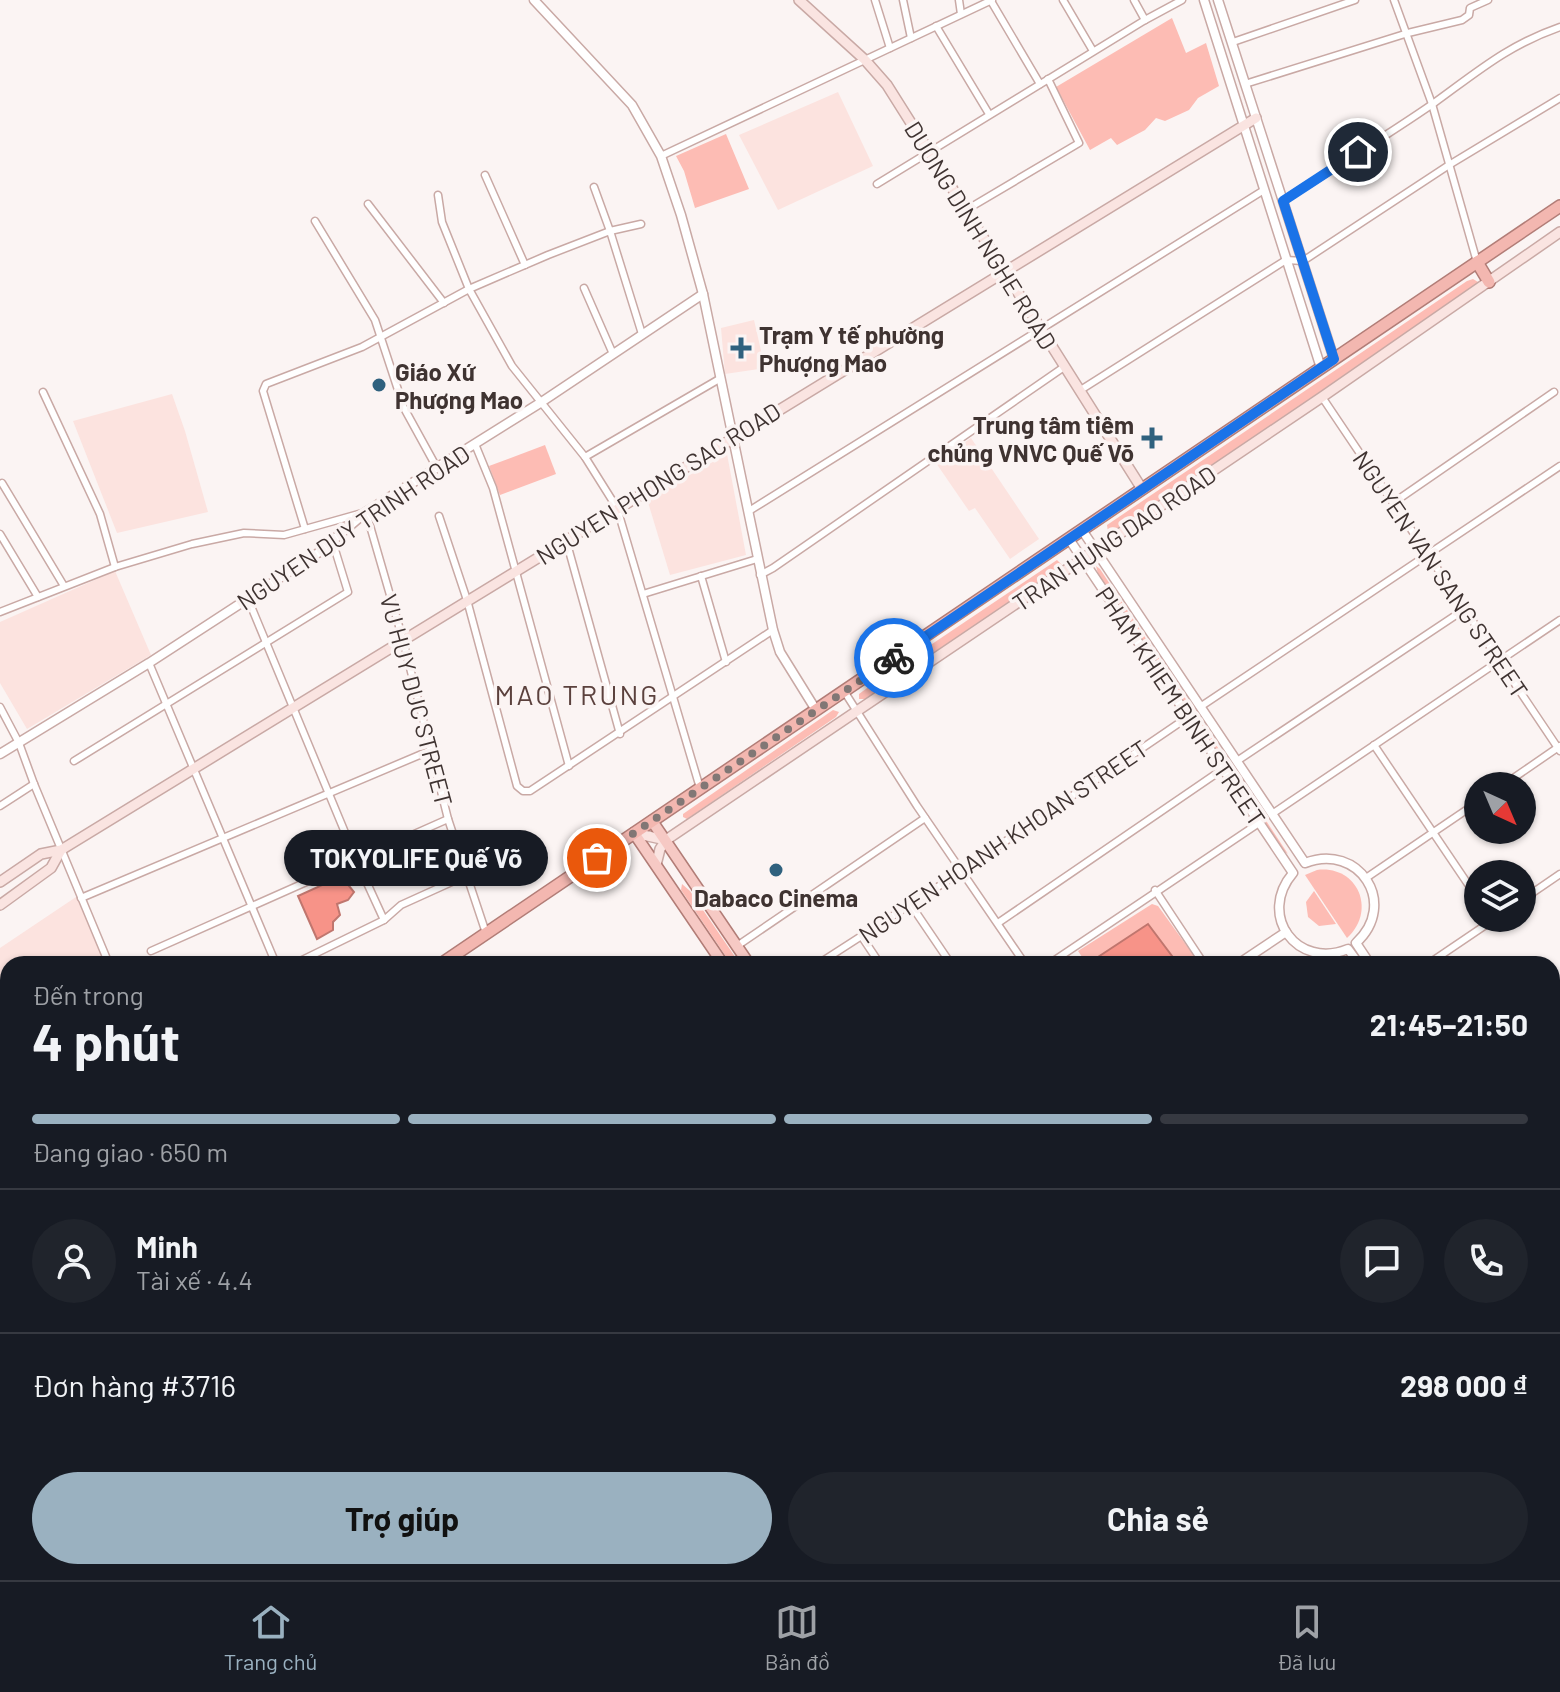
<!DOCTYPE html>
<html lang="vi">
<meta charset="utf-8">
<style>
:root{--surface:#171b24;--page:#20242c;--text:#f1f3f6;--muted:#9ea1a6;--line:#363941;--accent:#9ab1c0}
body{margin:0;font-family:Barlow,sans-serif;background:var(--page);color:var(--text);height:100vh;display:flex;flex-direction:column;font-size:30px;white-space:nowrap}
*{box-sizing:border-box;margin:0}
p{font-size:26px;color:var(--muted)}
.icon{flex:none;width:44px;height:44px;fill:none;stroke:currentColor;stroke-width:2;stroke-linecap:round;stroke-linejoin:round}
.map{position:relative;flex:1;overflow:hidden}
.sheet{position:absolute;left:0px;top:956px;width:1560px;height:624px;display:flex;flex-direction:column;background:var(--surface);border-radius:24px 24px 0 0;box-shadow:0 2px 6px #0004}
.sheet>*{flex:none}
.needle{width:52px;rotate:136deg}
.tools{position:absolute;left:1464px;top:772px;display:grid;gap:16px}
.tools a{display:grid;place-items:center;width:72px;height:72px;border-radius:50%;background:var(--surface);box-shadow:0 2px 6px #0004;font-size:40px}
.pin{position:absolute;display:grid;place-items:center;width:68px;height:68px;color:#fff;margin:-34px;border:4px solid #fff;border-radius:50%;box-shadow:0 2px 8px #0007}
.courier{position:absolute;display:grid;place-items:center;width:80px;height:80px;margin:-40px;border:6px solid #1a73e8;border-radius:50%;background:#fff;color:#222;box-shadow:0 2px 10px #0007}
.bubble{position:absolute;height:56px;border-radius:28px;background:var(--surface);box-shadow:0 2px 6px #0004;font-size:26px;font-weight:700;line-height:56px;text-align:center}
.head em{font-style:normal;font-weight:700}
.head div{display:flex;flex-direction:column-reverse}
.head{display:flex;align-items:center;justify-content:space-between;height:136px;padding:0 32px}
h1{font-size:52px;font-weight:700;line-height:60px}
.bar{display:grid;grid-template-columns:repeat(4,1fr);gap:12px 8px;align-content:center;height:96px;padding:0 32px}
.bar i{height:10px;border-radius:6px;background:var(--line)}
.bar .on{background:var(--accent)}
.bar p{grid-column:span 4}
.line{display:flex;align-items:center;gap:20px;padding:0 32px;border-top:2px solid var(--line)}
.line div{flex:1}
.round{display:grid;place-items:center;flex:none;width:84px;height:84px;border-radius:42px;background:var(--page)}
.primary-button{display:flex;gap:16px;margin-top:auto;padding:16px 32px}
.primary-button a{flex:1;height:92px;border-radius:48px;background:var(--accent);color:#111;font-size:32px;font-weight:700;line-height:92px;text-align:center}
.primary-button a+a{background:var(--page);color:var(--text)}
.tabs{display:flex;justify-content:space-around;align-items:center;height:112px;border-top:2px solid var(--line);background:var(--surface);font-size:22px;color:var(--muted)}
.tabs a{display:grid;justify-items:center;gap:4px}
.tabs .on{color:var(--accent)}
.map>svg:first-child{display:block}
.built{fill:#fce3df}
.green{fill:#fdbcb4}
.water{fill:#f79388;stroke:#c0766e;stroke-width:2}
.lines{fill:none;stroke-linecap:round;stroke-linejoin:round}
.minor-casing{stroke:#c9a9a5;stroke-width:9}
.tertiary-casing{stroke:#c9a9a5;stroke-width:11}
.secondary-casing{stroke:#c9a9a5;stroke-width:12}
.primary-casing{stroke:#b27d77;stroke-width:13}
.trunk-casing{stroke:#b27d77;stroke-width:14}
.minor{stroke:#fff;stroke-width:6}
.tertiary{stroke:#fff;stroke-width:8}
.secondary{stroke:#fae4e1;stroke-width:9}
.primary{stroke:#f6c9c4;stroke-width:10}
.trunk{stroke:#f3b7b0;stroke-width:11}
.done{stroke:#817775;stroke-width:8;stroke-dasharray:0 14.4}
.route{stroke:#1a73e8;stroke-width:10}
.poi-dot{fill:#2f617e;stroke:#fbf4f3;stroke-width:3}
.labels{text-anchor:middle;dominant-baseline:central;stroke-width:7;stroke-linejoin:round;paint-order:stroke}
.street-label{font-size:24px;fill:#3f3331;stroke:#fbf4f3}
.poi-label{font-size:24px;font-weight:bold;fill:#3f3331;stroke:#fbf4f3;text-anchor:start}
.quarter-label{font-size:28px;letter-spacing:2px;fill:#5b413d;stroke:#fbf4f3}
</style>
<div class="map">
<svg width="1560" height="1580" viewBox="0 0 1560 1580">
<rect width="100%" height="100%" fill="#fbf4f3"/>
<g class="built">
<path d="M 838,92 L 873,166 L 778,210 L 739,135 Z"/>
<path d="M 754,320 L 765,368 L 725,374 L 721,328 Z"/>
<path d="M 172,394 L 185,431 L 208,512 L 117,533 L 73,421 Z"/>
<path d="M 971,438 L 1039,539 L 1010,559 L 975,508 L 969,511 L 936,463 Z"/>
<path d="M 727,454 L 746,555 L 670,575 L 647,499 Z"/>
<path d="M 115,571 L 151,655 L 27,729 L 0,683 L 0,622 Z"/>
<path d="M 79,895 L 108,964 L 8,964 L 8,1133 L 0,1138 L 0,948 Z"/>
<path d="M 8,1498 L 8,1572 L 64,1572 L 58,1580 L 0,1580 L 0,1503 Z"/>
</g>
<g class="green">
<path d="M 1172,18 L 1186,53 L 1206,43 L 1219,86 L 1198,98 L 1189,110 L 1165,121 L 1156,118 L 1145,130 L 1117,145 L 1111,138 L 1090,150 L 1056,87 Z"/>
<path d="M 726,134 L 749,189 L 695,208 L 684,171 L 676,156 Z"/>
<path d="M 1473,279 L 1478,282 L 1478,287 L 1112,535 L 1108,532 L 1107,525 L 1467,281 Z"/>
<path d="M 545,445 L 556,474 L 500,495 L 489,466 Z"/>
<path d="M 1057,560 L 1062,565 L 1058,569 L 866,699 L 859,699 L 859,694 L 874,683 Z"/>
<path d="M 1096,566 L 1100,569 L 1288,854 L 1283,850 L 1098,574 Z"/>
<path d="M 833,710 L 839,712 L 836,717 L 687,819 L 683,817 L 683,814 Z"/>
<path d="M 1317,870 C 1358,865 1377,911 1347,938 L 1305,875 Z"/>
<path d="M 682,884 L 690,891 L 740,964 L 731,964 L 681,890 Z"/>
<path d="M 1314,891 L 1336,924 L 1319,926 L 1308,917 L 1306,902 Z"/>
<path d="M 1152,904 L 1158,906 L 1200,964 L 1087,964 L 1078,951 Z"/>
</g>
<g class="water">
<path d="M 333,880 L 345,881 L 354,892 L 348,900 L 337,904 L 340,915 L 333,922 L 333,930 L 317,939 L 298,896 Z"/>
<path d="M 1148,924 L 1178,964 L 1098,964 L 1098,957 Z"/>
</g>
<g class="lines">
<g class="minor-casing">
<g id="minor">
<path d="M 875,0 L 890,48"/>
<path d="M 903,0 L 911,38"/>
<path d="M 959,0 L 961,14"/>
<path d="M 1063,0 L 1093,51"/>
<path d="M 1134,0 L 1145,20"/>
<path d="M 1394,0 L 1432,104 L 1477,262"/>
<path d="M 991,1 L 1040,84"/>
<path d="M 936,26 L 989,114"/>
<path d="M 1233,42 L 1355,0"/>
<path d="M 1245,84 L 1408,33 L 1462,20 L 1469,15 L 1470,8 L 1488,0"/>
<path d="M 661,156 L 992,0"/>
<path d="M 485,175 L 525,265"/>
<path d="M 877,184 L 1145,20 L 1182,0"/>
<path d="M 594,187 L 610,231 L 642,334"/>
<path d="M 438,195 L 442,222 L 469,289 L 512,366 L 585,457 L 617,508 L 700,788"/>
<path d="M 1283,201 C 1333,168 1385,137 1434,103 C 1477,72 1508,45 1560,27"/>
<path d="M 368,204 L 444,303"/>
<path d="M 966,210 L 1079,143 L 1048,79"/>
<path d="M 315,221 L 375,320 L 404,408 L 437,468"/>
<path d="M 584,288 L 613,354"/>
<path d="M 1079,391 L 1286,260 L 1303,261 L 1449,165 L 1560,98"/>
<path d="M 43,392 L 100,514 L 115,567"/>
<path d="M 1322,397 L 1560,751"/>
<path d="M 475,444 L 493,488 L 569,766"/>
<path d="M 585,457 L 721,378"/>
<path d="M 2,483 L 64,586"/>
<path d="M 1393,503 L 1554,392"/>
<path d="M 749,511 L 1264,190"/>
<path d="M 439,516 L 467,600 L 517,786 L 523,791 L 530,791 L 773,630"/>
<path d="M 305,529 L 263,391 L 266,384 L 362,347 L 469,289 L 548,255 L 610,231 L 641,224"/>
<path d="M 0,534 L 38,597"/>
<path d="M 566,540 L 620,734"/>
<path d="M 760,575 L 773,568 L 1064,367"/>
<path d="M 701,576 L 726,662"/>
<path d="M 643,594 L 757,559"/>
<path d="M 248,599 L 356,859 L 384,920"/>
<path d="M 0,612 L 115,567 L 192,544 L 244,533 L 284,535 L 366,512 L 403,640 L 448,819 L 486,933"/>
<path d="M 149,663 L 276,964"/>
<path d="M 844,691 L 917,806 L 1025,964"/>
<path d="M 0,707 L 19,743 L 34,784 L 109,964"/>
<path d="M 1200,707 L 1560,466"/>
<path d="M 1374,745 L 1478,899"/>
<path d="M 74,761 L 348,592 L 332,540"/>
<path d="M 1237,761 L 1465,609"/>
<path d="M 1502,786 L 1560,746"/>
<path d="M 0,806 L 34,784"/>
<path d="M 1272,814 L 1560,620"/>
<path d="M 1366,878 L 1478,802"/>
<path d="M 1155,890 L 1204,964"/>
<path d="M 81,898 L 429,751"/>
<path d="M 1522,900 L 1560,874"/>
<path d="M 911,905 L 951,964"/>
<path d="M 998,923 L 1223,769"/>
<path d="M 862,937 L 880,964"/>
<path d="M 737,946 L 925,818"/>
<path d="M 151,951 L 448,819"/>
<path d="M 294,964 L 384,920 L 401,905 L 465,876"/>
<path d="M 818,964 L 953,877 L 1188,717"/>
<path d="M 1049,964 L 1259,823"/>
<path d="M 1428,964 L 1496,918"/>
<path d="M 0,1030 L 8,1025"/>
<path d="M 0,1142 L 8,1138"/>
<path d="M 0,1433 L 8,1444"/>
<path d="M 0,1495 L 8,1488"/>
<path d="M 185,1572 L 194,1580"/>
<path d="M 1211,1572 L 1216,1580"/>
<path d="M 94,1580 L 97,1572"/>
<path d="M 284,1580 L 291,1572"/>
</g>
</g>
<g class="tertiary-casing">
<g id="tertiary">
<path d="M 534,0 L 632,105 L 661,156 L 681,215 L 703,294 L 773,630 L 780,652 L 816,710"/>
<path d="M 1204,0 L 1321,368"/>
<path d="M 1218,0 L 1334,359"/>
<path d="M 1082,530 L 1305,863 C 1359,842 1399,904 1356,943 L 1370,964"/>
<path d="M 1069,539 L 1293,873 C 1257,915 1297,970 1348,949 L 1359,964"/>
<path d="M 0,754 L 149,663 L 318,553 L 366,512 L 540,403 L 703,294"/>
<path d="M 1238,964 L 1286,932"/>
<path d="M 1552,1235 L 1559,1246"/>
</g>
</g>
<g class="secondary-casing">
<g id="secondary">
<path d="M 799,0 L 865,60 L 887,85 L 1142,489"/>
<path d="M 634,833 L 666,840"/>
<path d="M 656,865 L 660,849 L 666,840 L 1322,397 L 1560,232"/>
<path d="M 0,882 L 41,854 L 61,850 L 1256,118"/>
<path d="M 0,905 L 51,868 L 61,850"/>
</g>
</g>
<g class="primary-casing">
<g id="primary">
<path d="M 652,821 L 749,964"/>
<path d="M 634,833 L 723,964"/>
<path d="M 0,1282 L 8,1293"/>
<path d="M 269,1572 L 279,1580"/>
<path d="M 1135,1572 L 1140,1580"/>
<path d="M 1160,1572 L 1165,1580"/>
</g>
</g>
<g class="trunk-casing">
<g id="trunk">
<path d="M 1477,262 L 1489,282"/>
<path d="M 441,964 L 1560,206"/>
<path d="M 0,1266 L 8,1260"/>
</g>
</g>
<use href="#minor" class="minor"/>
<use href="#tertiary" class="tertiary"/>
<use href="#secondary" class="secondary"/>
<use href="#primary" class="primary"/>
<use href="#trunk" class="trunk"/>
</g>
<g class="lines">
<path class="done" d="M 597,858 L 894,658"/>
<path class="route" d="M 894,658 L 1334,359 L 1283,201 L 1358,152"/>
</g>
<g class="poi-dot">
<path d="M737 336h8v8h8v8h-8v8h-8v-8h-8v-8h8z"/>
<circle cx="379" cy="385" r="8"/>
<path d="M1148 426h8v8h8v8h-8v8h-8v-8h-8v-8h8z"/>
<circle cx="776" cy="870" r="8"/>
</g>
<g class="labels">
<g class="street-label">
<text transform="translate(981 235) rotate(58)">DUONG DINH NGHE ROAD</text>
<text transform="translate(658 483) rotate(-32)">NGUYEN PHONG SAC ROAD</text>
<text transform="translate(353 527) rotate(-34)">NGUYEN DUY TRINH ROAD</text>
<text transform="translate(1114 538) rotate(-34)">TRAN HUNG DAO ROAD</text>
<text transform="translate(1441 574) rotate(56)">NGUYEN VAN SANG STREET</text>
<text transform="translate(417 700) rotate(75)">VU HUY DUC STREET</text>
<text transform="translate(1181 706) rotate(56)">PHAM KHIEM BINH STREET</text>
<text transform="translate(1003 841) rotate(-34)">NGUYEN HOANH KHOAN STREET</text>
</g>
<g class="poi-label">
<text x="759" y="334">Trạm Y tế phường<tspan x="759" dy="28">Phượng Mao</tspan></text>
<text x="395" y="371">Giáo Xứ<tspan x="395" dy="28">Phượng Mao</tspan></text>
<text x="1134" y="424" text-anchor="end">Trung tâm tiêm<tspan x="1134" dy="28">chủng VNVC Quế Võ</tspan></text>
<text x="776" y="897" text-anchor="middle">Dabaco Cinema</text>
</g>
<g class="quarter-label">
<text x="577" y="694">MAO TRUNG</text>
</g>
</g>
</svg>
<div class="tools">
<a><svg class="needle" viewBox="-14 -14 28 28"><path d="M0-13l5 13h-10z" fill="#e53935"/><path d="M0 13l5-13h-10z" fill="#9ea1a6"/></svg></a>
<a><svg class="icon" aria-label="layers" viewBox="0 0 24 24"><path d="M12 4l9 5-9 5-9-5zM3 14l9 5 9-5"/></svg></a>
</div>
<div class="pin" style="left:597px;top:858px;background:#ea580c"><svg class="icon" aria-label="bag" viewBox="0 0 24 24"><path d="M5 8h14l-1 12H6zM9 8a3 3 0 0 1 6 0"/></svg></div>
<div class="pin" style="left:1358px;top:152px;background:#1f2937"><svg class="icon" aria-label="home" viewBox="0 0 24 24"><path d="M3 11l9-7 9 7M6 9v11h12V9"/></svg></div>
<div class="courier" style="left:894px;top:658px"><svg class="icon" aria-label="bike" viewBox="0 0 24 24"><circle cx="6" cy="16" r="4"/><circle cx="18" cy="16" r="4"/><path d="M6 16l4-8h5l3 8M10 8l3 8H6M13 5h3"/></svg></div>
<div class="bubble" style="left:284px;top:830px;width:264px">TOKYOLIFE Quế Võ</div>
<section class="sheet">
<div class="head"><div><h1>4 phút</h1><p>Đến trong</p></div><em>21:45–21:50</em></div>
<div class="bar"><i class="on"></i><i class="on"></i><i class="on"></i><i></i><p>Đang giao · 650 m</p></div>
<div class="line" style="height:144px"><a class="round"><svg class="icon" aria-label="person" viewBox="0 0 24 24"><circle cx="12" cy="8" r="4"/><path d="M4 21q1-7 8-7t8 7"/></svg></a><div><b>Minh</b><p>Tài xế · 4.4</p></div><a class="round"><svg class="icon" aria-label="chat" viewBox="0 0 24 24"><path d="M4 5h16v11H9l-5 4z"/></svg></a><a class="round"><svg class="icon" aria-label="phone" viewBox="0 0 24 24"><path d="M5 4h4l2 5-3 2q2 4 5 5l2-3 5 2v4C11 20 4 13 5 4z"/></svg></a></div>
<div class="line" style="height:104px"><div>Đơn hàng #3716</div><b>298 000 ₫</b></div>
<div class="primary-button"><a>Trợ giúp</a><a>Chia sẻ</a></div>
</section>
</div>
<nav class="tabs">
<a class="on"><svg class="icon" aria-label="home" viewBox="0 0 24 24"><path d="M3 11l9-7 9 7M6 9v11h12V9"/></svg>Trang chủ</a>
<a><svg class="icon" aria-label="map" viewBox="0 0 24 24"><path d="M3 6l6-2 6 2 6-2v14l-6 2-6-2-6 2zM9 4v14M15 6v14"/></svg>Bản đồ</a>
<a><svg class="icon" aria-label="saved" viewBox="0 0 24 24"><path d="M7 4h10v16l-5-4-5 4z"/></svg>Đã lưu</a>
</nav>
